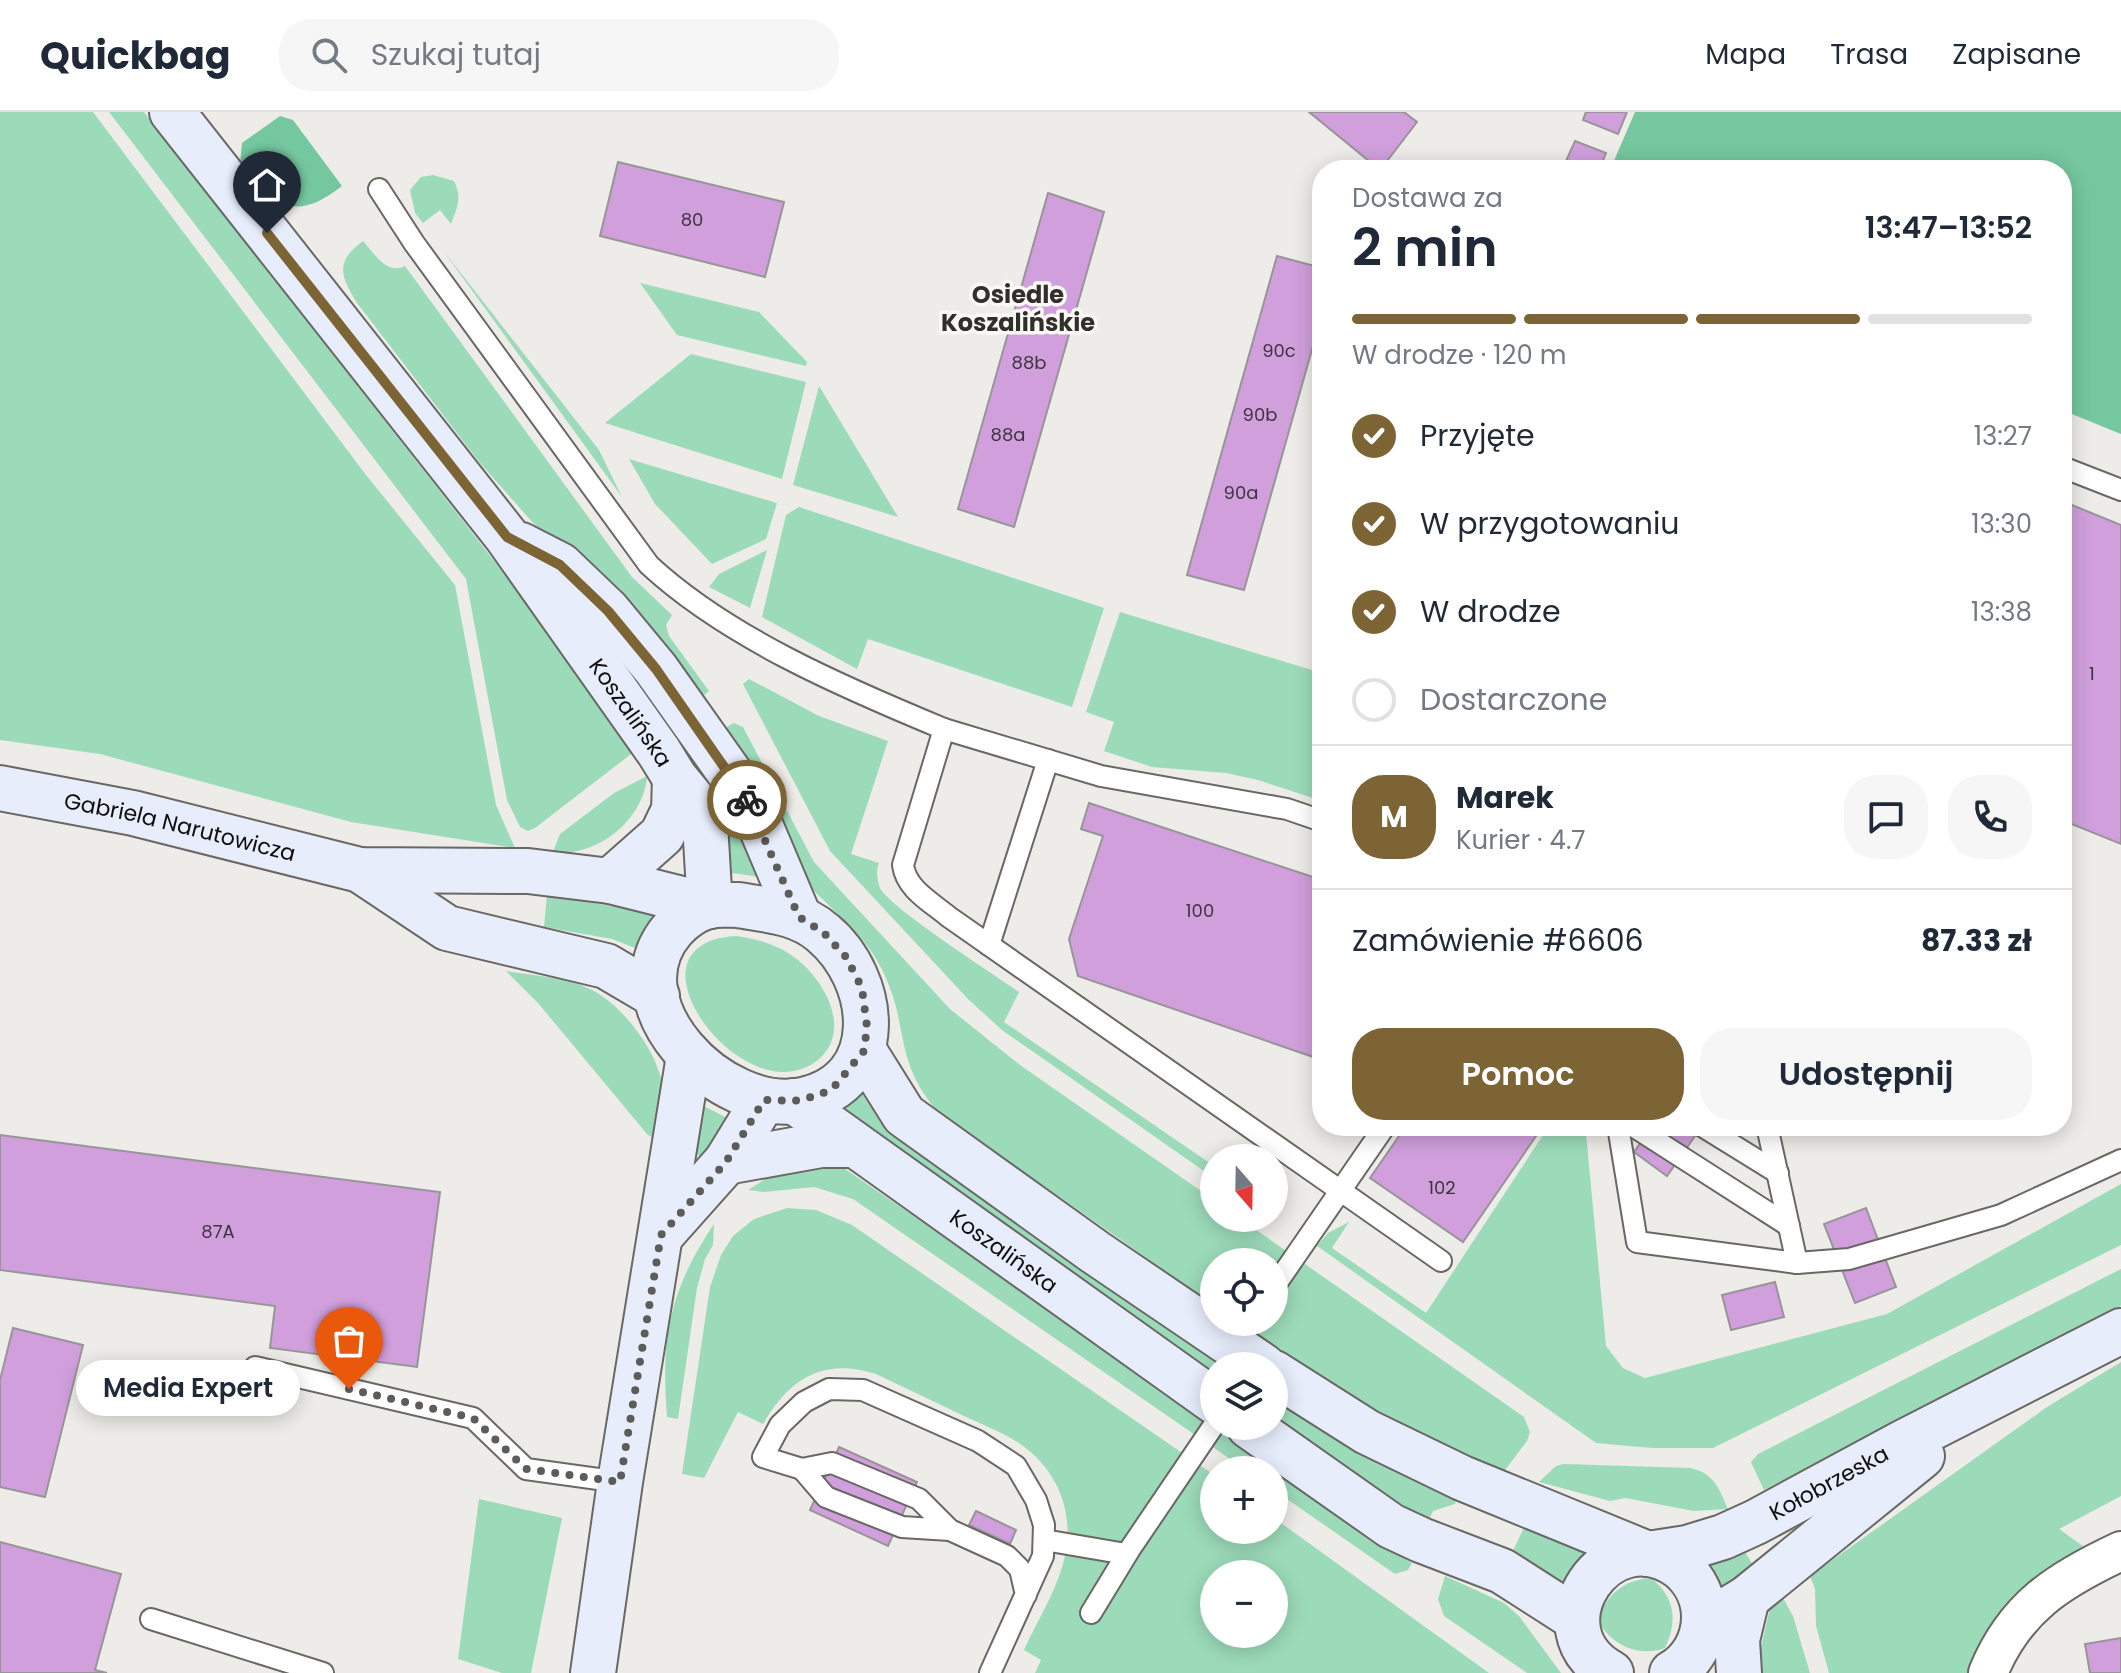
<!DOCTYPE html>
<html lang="pl">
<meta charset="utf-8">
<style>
:root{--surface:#fff;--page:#f6f6f7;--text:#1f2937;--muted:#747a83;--line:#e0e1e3;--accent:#7d6435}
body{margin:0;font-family:Poppins,sans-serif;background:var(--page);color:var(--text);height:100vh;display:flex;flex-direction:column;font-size:30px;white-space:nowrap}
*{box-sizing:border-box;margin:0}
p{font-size:26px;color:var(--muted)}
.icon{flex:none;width:44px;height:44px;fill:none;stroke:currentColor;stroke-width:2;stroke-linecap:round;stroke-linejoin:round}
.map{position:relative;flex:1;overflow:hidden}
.details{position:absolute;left:1312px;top:48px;width:760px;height:976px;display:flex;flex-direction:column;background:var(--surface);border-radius:32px;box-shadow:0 4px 20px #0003}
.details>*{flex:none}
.needle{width:52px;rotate:160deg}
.buttons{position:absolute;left:1200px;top:1032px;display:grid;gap:16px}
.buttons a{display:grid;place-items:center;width:88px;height:88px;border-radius:50%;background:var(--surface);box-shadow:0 4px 20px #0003;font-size:40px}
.pin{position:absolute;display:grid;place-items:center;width:68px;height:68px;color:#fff;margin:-82px -34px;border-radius:50% 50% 50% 0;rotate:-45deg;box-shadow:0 0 8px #0007}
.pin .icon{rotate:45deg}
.courier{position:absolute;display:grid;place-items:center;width:80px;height:80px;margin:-40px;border:6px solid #7d6435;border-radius:50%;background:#fff;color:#222;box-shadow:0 2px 10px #0007}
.bubble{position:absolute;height:56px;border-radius:28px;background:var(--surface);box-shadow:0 4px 20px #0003;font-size:26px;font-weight:600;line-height:56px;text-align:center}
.overview em{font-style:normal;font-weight:600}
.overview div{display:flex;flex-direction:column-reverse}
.overview{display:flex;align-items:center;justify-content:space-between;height:136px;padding:0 40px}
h1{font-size:52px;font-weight:600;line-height:60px}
.bar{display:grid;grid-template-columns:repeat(4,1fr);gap:12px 8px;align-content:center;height:96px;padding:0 40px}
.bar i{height:10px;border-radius:6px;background:var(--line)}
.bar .active{background:var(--accent)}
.bar p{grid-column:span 4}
.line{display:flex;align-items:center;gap:20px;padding:0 40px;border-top:2px solid var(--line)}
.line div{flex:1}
.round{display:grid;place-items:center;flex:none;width:84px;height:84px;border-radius:32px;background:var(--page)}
ol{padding:0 40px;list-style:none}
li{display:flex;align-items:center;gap:24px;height:88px}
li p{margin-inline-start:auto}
li .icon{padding:8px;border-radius:50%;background:var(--accent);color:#fff;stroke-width:4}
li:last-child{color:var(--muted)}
li i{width:44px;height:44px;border:4px solid var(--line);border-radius:50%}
.primary-button{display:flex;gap:16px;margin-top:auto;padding:16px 40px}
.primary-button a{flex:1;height:92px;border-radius:32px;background:var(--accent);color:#fff;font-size:32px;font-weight:600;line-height:92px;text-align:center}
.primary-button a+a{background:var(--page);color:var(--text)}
header{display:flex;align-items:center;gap:48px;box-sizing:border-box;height:112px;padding:0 40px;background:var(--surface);border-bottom:2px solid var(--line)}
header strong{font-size:38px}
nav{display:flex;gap:44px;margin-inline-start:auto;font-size:28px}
.search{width:560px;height:72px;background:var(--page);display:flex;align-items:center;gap:20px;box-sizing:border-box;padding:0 28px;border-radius:32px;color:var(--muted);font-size:30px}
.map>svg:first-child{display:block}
.green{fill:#9cdbba;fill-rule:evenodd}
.forest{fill:#74c79f}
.building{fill:#d09fdc;stroke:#989599;stroke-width:2}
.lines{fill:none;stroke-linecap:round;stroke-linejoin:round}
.lane-casing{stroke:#696864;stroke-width:24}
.street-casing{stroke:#696864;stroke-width:42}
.secondary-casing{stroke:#696864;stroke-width:48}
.lane{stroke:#fff;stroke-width:20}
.street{stroke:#fff;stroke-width:38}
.secondary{stroke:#e8edfc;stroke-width:44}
.done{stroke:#5d5c5a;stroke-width:8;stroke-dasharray:0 14.4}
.route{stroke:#7d6435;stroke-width:10}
.labels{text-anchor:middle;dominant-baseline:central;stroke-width:7;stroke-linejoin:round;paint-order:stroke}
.number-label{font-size:18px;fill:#3f3241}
.street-label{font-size:22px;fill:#0f0e0d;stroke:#fbf9f5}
.neighbourhood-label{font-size:24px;font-weight:bold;fill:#302f2c;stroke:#fbf9f5}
</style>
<header>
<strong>Quickbag</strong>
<div class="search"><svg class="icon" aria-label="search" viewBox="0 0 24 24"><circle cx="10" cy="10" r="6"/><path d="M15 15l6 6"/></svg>Szukaj tutaj</div>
<nav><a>Mapa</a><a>Trasa</a><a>Zapisane</a></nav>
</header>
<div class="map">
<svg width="2121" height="1561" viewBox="0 0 2121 1561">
<rect width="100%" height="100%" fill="#eeece8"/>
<g class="green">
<path d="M 0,0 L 93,0 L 366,363 L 455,473 L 496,693 L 515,736 L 351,710 L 100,642 L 0,628 Z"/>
<path d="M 109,0 L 144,0 L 541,509 L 635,639 L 535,716 L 528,719 L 520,715 L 507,688 L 466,467 Z"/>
<path d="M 433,63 L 454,69 C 462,86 458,94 451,112 L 440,98 L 423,111 L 415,101 L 410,78 L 421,65 Z"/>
<path d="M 363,129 C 375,142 386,163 405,154 L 632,465 L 672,503 L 666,513 L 669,524 L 709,579 L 695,591 L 608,479 L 533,411 L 480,351 L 357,191 C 341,165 334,150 363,129 Z"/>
<path d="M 442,137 L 599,338 L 622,385 Z"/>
<path d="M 640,171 L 759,200 L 807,250 L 806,254 L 677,223 Z"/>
<path d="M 691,242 L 806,270 L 782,367 L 605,311 Z"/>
<path d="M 819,274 L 898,405 L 793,373 Z"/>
<path d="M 629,347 L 777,391 L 766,427 L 712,452 L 655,392 Z"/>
<path d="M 799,395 L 1104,496 L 1072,595 L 868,527 L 857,557 L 762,505 L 786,403 Z"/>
<path d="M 767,438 L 750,496 L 709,475 L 719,462 Z"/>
<path d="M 1120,500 L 1322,561 L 1322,689 L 1258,668 L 1226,661 L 1152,655 L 1104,639 L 1114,610 L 1086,600 Z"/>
<path d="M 749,567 L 819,604 L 888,629 L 851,742 L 879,751 C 876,759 877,768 880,776 C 890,796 995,863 1019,880 L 1004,910 L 1214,1054 L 1214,1066 L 1002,918 L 969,888 L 830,739 L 743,572 Z"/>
<path d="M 734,611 L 743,615 L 814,750 L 950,897 L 1020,953 L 1214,1088 L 1214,1106 L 1239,1106 L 1524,1305 L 1530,1320 L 1527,1329 L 1505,1358 L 1457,1339 L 1363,1293 L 1238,1210 L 1274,1210 L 1274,1150 L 1214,1150 L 1214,1193 L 938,1000 C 894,950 909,916 885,864 C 867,822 831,799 802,766 L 717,620 Z"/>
<path d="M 696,635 L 765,766 L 719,759 L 685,643 Z"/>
<path d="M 647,664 C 644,708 596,746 553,740 L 560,722 L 614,681 Z"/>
<path d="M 547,783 L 658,802 L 659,806 L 635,836 L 612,827 L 544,815 Z"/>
<path d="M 736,824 C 758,827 780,833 798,848 C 826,871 852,919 818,948 C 808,956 796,960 783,960 C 713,959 630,830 736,824 Z"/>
<path d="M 506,859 C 533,864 565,865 590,877 C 625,893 668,952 664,992 C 663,1004 659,1016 656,1028 L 647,1022 L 538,891 Z"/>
<path d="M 861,980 L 879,1008 L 900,1027 L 1227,1254 L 1214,1254 L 1214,1260 L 838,999 Z"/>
<path d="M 696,990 L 739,1012 L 712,1050 L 688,1038 Z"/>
<path d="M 1549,1014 L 1591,1014 L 1586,1021 L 1606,1234 L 1623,1256 L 1645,1266 L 1887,1202 L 2121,1072 L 2121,1133 L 1713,1336 L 1651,1336 L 1596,1331 L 1317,1134 L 1328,1121 L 1349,1110 L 1332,1136 L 1426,1201 Z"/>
<path d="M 838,1052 L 1240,1329 L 1360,1421 L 1412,1451 L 1408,1458 L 1395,1462 L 1274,1378 L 1274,1358 L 1246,1358 L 853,1087 L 814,1075 L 764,1080 L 748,1078 L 785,1055 Z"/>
<path d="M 787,1096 L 816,1098 L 852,1113 L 1214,1363 L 1214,1418 L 1274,1418 L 1274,1406 L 1489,1561 L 1035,1561 L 1041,1548 L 1024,1538 C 1036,1511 1054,1483 1062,1455 C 1078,1405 1059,1355 1014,1328 C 999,1319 981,1312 964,1304 C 935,1290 905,1276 876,1262 C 823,1245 789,1267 763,1312 L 738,1300 L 704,1366 L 682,1362 L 710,1175 L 721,1143 L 733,1124 L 754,1107 ZM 1214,1462 L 1274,1462 L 1274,1522 L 1214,1522 Z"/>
<path d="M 714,1112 L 713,1133 L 705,1147 L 697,1176 L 678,1307 L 667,1305 C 661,1226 669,1179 714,1112 Z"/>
<path d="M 2121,1157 L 2121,1194 L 1764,1378 L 1751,1350 L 1758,1342 Z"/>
<path d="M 2121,1250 L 2121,1384 L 2059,1417 L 2090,1439 L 1972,1561 L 1829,1561 L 1816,1514 L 1815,1477 L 1810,1464 L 2047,1295 Z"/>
<path d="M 1274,1287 L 1348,1333 L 1457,1385 L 1455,1392 L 1433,1399 L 1429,1408 L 1375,1378 L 1274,1302 Z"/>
<path d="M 1564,1352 L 1690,1356 C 1714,1361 1719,1376 1728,1397 L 1694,1399 L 1625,1386 L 1610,1389 L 1539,1370 L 1556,1354 Z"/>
<path d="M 479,1387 L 562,1406 L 531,1561 L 502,1561 L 458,1547 Z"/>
<path d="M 1526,1411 L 1591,1440 L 1571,1458 L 1560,1477 L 1540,1457 L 1513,1439 Z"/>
<path d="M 1745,1440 L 1756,1458 L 1719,1495 L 1703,1455 Z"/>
<path d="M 1445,1464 L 1504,1491 L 1519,1504 L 1561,1561 L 1527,1561 L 1444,1504 L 1438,1487 Z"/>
<path d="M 1651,1466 C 1675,1485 1678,1509 1665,1536 C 1637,1546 1610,1532 1597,1507 C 1608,1482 1623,1468 1651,1466 Z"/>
<path d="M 1779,1479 L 1793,1504 L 1810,1561 L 1755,1561 L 1773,1483 Z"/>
</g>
<g class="forest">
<path d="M 1635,0 L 2121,0 L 2121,322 L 2062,298 L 2062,58 L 1610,58 Z"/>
<path d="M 280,4 L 293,8 L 342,74 C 293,112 276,93 240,52 L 242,31 Z"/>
</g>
<g class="building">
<path d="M 1309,0 L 1404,0 L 1417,10 L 1380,58 Z"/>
<path d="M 1586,0 L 1627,0 L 1618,22 L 1583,8 Z"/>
<path d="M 1575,29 L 1606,41 L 1599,58 L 1562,58 Z"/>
<path d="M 618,50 L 784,90 L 765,165 L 600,124 Z"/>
<path d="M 1048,81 L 1104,100 L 1014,415 L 958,397 Z"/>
<path d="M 1277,144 L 1322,156 L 1322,202 L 1244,478 L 1187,463 Z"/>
<path d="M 2062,389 L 2121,413 L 2121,732 L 2062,708 Z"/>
<path d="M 1089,691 L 1322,768 L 1322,948 L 1078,864 L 1069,827 L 1103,724 L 1081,717 Z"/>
<path d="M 1406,1014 L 1543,1014 L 1463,1130 L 1370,1066 Z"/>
<path d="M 1652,1014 L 1702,1014 L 1667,1064 L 1634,1040 Z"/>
<path d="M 0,1023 L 440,1080 L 417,1255 L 270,1236 L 275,1194 L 0,1158 Z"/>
<path d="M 1866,1096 L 1896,1175 L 1855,1191 L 1824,1112 Z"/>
<path d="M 1775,1170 L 1784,1205 L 1731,1218 L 1722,1183 Z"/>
<path d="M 13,1216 L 83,1233 L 45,1385 L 0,1375 L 0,1268 Z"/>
<path d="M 839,1335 L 917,1370 L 888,1434 L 810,1398 Z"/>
<path d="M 976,1399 L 1016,1418 L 1010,1432 L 969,1413 Z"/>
<path d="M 0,1430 L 121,1462 L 95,1558 L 107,1561 L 0,1561 Z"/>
<path d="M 2121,1526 L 2121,1561 L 2090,1561 L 2085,1532 Z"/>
</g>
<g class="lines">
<g class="lane-casing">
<g id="lane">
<path d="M 379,77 L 414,131 L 649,453 C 728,526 845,576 944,617 L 903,753 C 906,777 931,790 949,805 L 1441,1149"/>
<path d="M 2062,355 L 2121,378"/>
<path d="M 944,617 L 1101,664 L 1287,697 L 1322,709"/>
<path d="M 989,833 L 1048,648"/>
<path d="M 1618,1014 L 1637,1130 L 1797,1151"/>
<path d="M 1633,1014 L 1789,1114"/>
<path d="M 1702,1014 L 1778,1061"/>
<path d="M 1767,1014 L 1797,1151 L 1849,1147 L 2001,1103 L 2121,1048"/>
<path d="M 1274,1175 L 1385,1014"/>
<path d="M 1233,1234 L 1249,1210"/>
<path d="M 255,1255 L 473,1306 L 526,1357 L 620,1370"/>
<path d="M 802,1357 L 826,1385 L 902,1415 L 950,1418"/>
<path d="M 1044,1428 L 1126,1442"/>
<path d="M 1091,1501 L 1130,1437 L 1214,1313"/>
<path d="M 151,1507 L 323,1561"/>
<path d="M 990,1561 L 1043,1444 L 1044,1413 L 1036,1388 L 1016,1354 L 978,1329 L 863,1278 L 829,1277 L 804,1290 L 780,1313 L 763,1345 L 802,1357 L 832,1351 L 919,1387 L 950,1418 L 1007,1444 L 1020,1457 L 1026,1483"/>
</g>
</g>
<g class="street-casing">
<path id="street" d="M 1988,1561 C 2015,1495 2059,1468 2121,1439"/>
</g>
<g class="secondary-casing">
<g id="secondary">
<path id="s1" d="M 172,0 L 507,425 L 659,640 L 675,666 L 698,694 L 705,712 L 710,794"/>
<path d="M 521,433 L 560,453 L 608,499 L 656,557 L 739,674 L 758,708 L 799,805"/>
<path id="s2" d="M 0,676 L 133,701 L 360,758 L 528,759 L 610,769 L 710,794"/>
<path d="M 360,758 L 447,816 L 606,854 L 657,884"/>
<path d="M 610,769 L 662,723 L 674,698 L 675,666"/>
<path d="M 738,793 C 768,798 799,800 823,821 C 878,867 889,969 803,988 C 721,1005 609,891 673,817 C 682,807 695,798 708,794 C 717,792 728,793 738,793 Z"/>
<path d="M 864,939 L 904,1003 L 1095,1140 L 1263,1254"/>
<path id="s3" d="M 794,989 L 1214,1289"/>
<path d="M 726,1050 L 821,1033 L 855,1033"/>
<path d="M 661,1123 L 726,1050 L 764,988"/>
<path d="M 1274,1261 L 1367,1320 L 1462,1366 L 1648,1442"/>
<path d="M 1249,1314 L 1391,1414 L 1421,1428 L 1502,1459 L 1577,1507"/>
<path id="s4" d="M 1648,1442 L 1687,1436 L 1723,1425 L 1756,1410 L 1902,1331 L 2121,1219"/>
<path d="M 1704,1512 L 1747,1486 L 1922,1344"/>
<path d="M 593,1561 L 620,1370 L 689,944"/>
<path d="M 1611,1561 C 1531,1517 1609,1401 1681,1456 C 1695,1468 1704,1486 1704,1505 C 1704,1528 1692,1550 1672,1561"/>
<path d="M 1739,1561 L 1737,1528 L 1747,1486"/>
</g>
</g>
<use href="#lane" class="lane"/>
<use href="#street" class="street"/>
<use href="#secondary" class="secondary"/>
</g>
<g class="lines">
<path class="done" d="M 349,1277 L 473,1306 L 526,1357 L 620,1370 L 661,1123 L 726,1050 L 764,988 L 794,989 L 819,983 L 833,976 L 864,939 L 867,915 L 862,876 L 846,845 L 823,820 L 799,805 L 747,688"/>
<path class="route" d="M 267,121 L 507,425 L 560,453 L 608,499 L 656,557 L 747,688"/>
</g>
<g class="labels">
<g class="number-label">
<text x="692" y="107">80</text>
<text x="1279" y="238">90c</text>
<text x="1029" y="250">88b</text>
<text x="1260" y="302">90b</text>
<text x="1008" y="322">88a</text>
<text x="1241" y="380">90a</text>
<text x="2092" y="561">1</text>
<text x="1200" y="798">100</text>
<text x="1442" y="1075">102</text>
<text x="218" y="1119">87A</text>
</g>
<g class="street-label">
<text stroke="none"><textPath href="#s1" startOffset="756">Koszalińska</textPath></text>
<text stroke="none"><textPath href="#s2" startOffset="184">Gabriela Narutowicza</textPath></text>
<text stroke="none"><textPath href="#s3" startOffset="258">Koszalińska</textPath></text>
<text stroke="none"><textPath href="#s4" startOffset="196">Kołobrzeska</textPath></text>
</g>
<g class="neighbourhood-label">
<text x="1018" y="182">Osiedle<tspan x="1018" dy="28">Koszalińskie</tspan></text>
</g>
</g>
</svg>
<div class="buttons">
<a><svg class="needle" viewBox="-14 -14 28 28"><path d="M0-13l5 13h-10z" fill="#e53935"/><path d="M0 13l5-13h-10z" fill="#747a83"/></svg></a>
<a><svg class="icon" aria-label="locate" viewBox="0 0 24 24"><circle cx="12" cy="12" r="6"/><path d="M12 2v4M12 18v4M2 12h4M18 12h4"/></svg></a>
<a><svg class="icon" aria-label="layers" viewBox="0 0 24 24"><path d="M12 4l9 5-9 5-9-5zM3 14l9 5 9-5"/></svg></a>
<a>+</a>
<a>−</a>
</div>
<div class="pin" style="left:349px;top:1277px;background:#ea580c"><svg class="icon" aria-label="bag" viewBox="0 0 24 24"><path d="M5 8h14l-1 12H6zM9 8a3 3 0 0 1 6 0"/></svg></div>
<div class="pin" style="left:267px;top:121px;background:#1f2937"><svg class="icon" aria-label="home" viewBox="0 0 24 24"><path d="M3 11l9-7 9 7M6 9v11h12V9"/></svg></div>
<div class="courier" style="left:747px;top:688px"><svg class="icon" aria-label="bike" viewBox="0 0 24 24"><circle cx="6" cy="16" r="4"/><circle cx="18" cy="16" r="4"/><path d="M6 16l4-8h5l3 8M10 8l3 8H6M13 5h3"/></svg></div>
<div class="bubble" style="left:76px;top:1248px;width:224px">Media Expert</div>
<section class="details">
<div class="overview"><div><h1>2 min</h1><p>Dostawa za</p></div><em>13:47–13:52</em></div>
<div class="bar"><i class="active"></i><i class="active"></i><i class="active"></i><i></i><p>W drodze · 120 m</p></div>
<ol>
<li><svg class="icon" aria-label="check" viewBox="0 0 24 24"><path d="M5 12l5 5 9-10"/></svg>Przyjęte<p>13:27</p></li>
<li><svg class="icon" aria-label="check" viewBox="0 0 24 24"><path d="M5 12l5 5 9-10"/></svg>W przygotowaniu<p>13:30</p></li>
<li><svg class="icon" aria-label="check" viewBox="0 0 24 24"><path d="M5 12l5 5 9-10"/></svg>W drodze<p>13:38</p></li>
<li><i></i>Dostarczone</li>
</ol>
<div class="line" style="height:144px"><b class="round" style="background:var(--accent);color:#fff">M</b><div><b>Marek</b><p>Kurier · 4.7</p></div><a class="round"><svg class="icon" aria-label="chat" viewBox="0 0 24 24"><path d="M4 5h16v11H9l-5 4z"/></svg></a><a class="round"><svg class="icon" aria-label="phone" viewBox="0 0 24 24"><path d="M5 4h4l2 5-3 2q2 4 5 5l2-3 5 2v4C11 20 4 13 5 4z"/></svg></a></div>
<div class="line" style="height:104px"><div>Zamówienie #6606</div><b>87.33 zł</b></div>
<div class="primary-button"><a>Pomoc</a><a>Udostępnij</a></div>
</section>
</div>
